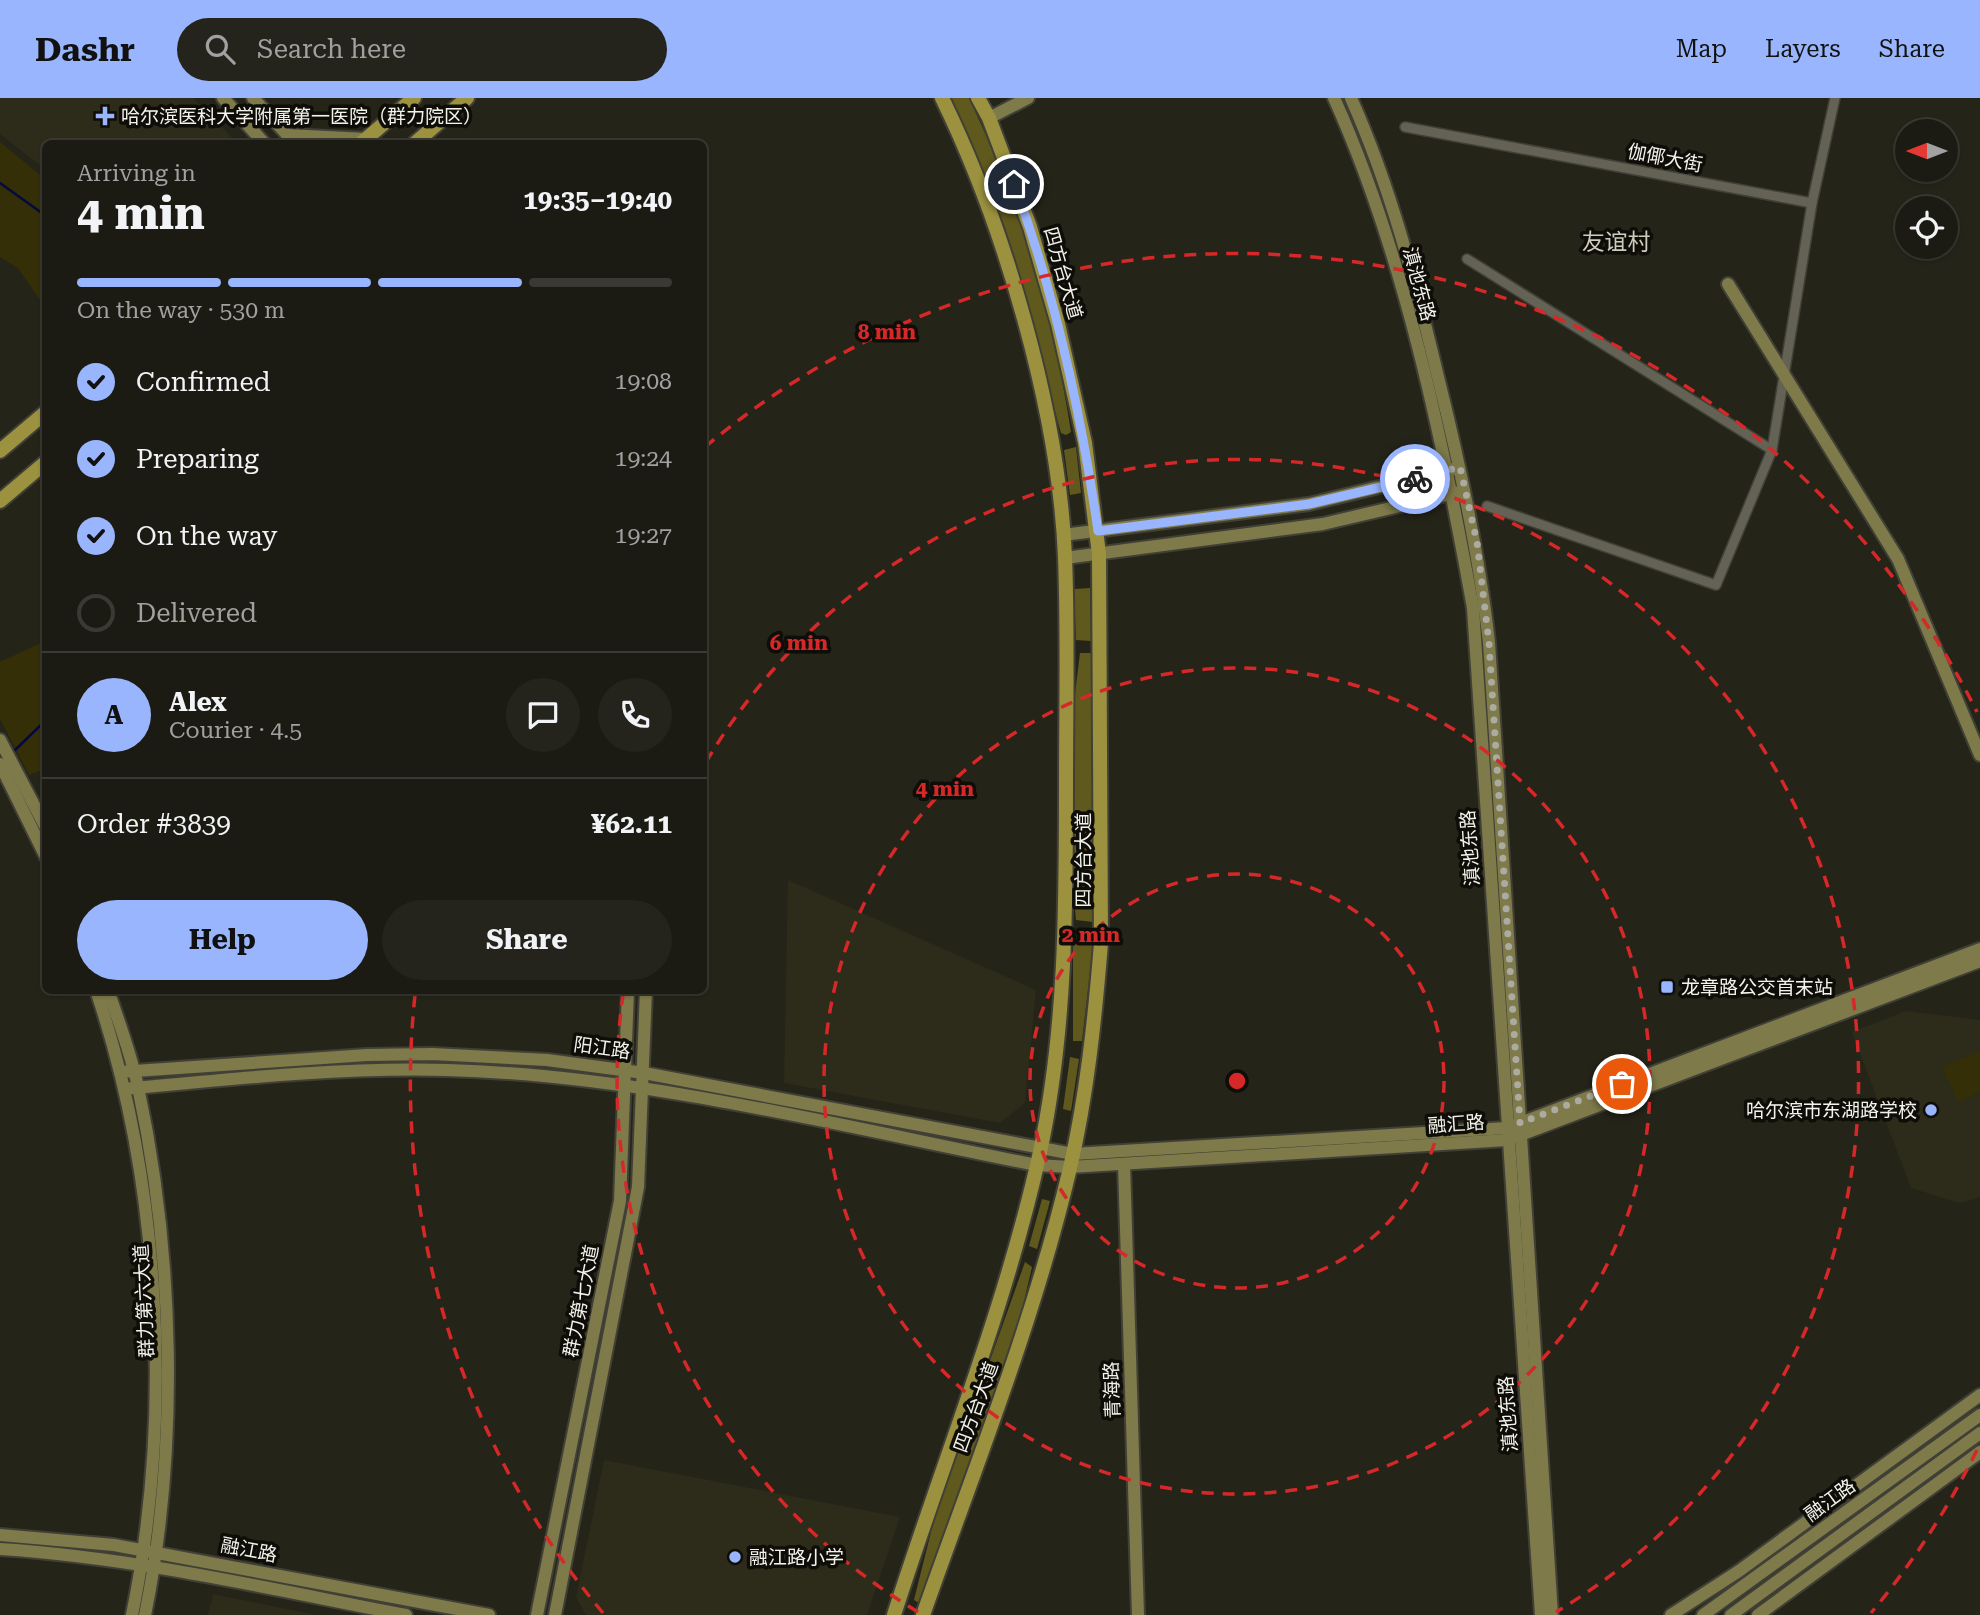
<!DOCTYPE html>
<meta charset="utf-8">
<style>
:root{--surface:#1c1b13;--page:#25241c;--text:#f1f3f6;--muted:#a0a1a0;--line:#3a3933;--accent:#99b5fd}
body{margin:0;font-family:"Roboto Serif","Noto Sans SC",serif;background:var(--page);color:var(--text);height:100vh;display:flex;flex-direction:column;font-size:26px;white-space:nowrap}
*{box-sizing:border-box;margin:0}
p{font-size:23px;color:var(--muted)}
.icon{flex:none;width:38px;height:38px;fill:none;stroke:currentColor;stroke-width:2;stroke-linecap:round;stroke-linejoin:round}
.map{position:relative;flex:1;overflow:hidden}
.side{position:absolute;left:42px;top:42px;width:665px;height:854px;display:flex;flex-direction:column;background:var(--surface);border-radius:10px;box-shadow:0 2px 5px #0004,0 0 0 2px var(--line)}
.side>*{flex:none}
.needle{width:46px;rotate:270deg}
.fabs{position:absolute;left:1895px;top:21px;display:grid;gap:14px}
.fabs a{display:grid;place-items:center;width:63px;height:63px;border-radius:50%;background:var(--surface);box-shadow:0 2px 5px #0004,0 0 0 2px var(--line);font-size:35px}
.pin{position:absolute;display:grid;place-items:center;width:60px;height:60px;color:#fff;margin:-30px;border:4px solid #fff;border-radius:50%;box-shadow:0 2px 7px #0007}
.courier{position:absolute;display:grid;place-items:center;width:70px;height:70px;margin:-35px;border:5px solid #99b5fd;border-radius:50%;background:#fff;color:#222;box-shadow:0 2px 9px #0007}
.headline em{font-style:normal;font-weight:700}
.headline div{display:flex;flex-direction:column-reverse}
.headline{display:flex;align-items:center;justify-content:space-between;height:119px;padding:0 35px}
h1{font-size:46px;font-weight:700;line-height:52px}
.bar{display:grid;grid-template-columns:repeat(4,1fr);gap:10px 7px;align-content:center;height:84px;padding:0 35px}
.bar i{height:9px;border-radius:5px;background:var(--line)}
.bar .on{background:var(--accent)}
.bar p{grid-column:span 4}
.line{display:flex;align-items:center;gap:18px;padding:0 35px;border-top:2px solid var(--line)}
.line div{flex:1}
.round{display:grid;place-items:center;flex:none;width:74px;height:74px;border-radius:37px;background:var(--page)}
ol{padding:0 35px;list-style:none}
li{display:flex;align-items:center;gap:21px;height:77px}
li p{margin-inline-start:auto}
li .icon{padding:7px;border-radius:50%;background:var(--accent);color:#111;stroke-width:4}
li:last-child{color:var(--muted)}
li i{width:38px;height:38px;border:4px solid var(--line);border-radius:50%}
.button{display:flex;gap:14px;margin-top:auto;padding:14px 35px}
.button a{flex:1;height:80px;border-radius:42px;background:var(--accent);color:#111;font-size:28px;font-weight:700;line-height:80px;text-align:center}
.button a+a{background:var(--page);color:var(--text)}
header{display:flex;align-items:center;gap:42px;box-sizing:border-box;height:98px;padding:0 35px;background:var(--accent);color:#111}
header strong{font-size:33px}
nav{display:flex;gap:38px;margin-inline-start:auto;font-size:24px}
.search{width:490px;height:63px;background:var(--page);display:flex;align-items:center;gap:18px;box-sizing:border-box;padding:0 24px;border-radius:38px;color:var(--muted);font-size:26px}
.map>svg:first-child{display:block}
.built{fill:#2d2b19}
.green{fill:#342f07}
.forest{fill:#60591d}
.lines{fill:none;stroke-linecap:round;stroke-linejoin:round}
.stream{stroke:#040a40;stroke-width:2.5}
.street-casing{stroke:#414037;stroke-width:12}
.secondary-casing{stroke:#414037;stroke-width:16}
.primary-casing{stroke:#414037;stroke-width:18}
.street{stroke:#636255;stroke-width:9}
.secondary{stroke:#7f7a4a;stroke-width:12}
.primary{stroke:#9b913f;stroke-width:14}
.done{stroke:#ababa2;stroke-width:7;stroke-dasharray:0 12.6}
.route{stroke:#99b5fd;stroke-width:9}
.ring{fill:none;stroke:#d62828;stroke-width:3.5;stroke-dasharray:12 9}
.poi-dot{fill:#99b5fd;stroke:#0e0d08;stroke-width:2.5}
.labels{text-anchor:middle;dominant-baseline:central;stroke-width:7;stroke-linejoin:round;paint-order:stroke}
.poi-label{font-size:19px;fill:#f3f3eb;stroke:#0e0d08;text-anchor:start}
.street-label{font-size:19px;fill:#f3f3eb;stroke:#0e0d08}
.quarter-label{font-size:23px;fill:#ceccbe;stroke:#0e0d08}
.centre{fill:#d62828;stroke:#0e0d08;stroke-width:3.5}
.ring-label{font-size:21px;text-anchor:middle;font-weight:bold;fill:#d62828;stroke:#0e0d08;stroke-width:7;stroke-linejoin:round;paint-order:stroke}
</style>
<header>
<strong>Dashr</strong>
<div class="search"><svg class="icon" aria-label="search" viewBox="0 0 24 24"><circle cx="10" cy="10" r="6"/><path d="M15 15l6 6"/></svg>Search here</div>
<nav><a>Map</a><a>Layers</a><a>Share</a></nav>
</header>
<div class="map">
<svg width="1980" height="1517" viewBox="0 0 1980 1517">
<rect width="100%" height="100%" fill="#252419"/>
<g class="built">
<path d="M 0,0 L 193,0 L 237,45 L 46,46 L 45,71 L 0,36 Z"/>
<path d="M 788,782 L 1036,892 L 1025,1005 L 1000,1025 L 784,985 Z"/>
<path d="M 1906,913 L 1980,922 L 1980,1098 L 1971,1102 L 1959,1105 L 1911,1090 L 1852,934 Z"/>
<path d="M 604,1362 L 900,1419 L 867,1517 L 586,1517 L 576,1499 Z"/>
<path d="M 213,1496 L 317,1517 L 208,1517 Z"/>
</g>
<g class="green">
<path d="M 0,44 L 45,81 L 45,209 L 18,170 L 0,159 Z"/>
<path d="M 45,543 L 45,671 L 29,677 L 0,621 L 0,564 Z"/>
<path d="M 1980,953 L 1980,994 L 1958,1004 L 1942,969 Z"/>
</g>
<g class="forest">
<path d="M 949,0 L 969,0 C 1020,107 1053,217 1071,334 L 1066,337 L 1061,335 L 1005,130 Z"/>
<path d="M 1076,349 L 1081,395 L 1070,397 L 1064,352 Z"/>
<path d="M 1090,490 L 1091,543 L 1076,542 L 1074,491 Z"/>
<path d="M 1080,555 L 1091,555 L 1093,824 L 1076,822 L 1074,800 L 1075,596 Z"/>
<path d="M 1083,837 L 1091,839 L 1093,848 L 1082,943 L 1073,943 L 1073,850 L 1075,841 Z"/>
<path d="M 1070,959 L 1079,961 L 1071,1013 L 1063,1011 Z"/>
<path d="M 1042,1101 L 1050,1103 L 1037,1151 L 1029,1148 Z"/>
<path d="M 1025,1164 L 1032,1169 L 1017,1233 L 944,1446 L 919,1505 L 914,1502 L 936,1414 Z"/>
</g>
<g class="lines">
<g class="stream">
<path d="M 0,85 L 46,118"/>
<path d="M 12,655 L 46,622"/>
</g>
<g class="street-casing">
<g id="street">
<path d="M 1405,29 L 1812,105 L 1835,0"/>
<path d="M 1467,161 L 1772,352"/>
<path d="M 1487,408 L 1716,487 L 1772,352 L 1812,105"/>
</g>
</g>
<g class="secondary-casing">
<g id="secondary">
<path d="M 223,0 L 265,46"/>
<path d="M 253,0 L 293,43"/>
<path d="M 1334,0 C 1404,155 1443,343 1473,510 L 1541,1517"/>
<path d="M 1351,0 C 1391,90 1415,183 1438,279 C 1460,367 1479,454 1489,545 L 1552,1517"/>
<path d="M 989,20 L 1028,0"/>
<path d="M 287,37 L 366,41"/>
<path d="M 1728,186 L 1898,461 L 1980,657"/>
<path d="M 1063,437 L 1309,406 L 1453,371"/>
<path d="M 1065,460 L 1323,426 L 1459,394"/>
<path d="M 0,642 L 46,730"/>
<path d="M 0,666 L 46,759"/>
<path d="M 96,892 C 161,1086 173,1317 132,1517"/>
<path d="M 108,892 C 119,924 131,956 138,989 C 174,1156 179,1350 145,1517"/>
<path d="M 120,974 L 367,957 L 432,956 L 547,962 L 644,975 L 1073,1056 L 1507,1030 L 1980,851"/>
<path d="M 125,991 C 231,981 340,969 447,972 C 642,977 844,1029 1036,1067 L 1070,1069 L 1507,1042 L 1980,863"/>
<path d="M 1124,1066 L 1138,1517"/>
<path d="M 0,1437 L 114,1447 L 489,1517"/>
<path d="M 0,1451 C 138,1460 270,1491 406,1517"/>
<path d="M 537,1517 L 620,1103 L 628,892"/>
<path d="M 555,1517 L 638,1089 L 646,892"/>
<path d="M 1671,1517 L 1739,1473 L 1980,1297"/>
<path d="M 1703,1517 L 1980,1317"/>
<path d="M 1731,1517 L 1980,1335"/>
<path d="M 1758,1517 L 1980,1354"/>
</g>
</g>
<g class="primary-casing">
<g id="primary">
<path d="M 360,46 L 414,0"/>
<path d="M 414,46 L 467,0"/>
<path d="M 0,353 L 46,314"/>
<path d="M 0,403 L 46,364"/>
<path d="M 894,1517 C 943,1363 1005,1212 1040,1054 C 1066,933 1066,810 1066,687 C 1066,611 1068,535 1065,459 C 1059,315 1005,129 942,0"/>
<path d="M 923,1517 C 975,1369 1034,1223 1070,1070 C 1087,997 1095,919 1101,845 L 1099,456 L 1085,345 L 1058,226 L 1030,129 L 989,20 L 978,0"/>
</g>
</g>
<use href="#street" class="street"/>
<use href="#secondary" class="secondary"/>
<use href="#primary" class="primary"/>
</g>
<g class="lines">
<path class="done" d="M 1415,381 L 1460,369 L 1477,444 L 1489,545 L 1520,1025 L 1622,986"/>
<path class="route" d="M 1014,86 C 1056,198 1081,314 1098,433 L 1309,406 L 1415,381"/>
</g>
<g class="ring">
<circle cx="1237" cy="983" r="207"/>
<circle cx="1237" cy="983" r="413"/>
<path d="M918 1514A620 620 0 0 1 623 897M706 664A620 620 0 1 1 1556 1514"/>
<path d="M1977 1352A827 827 0 0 1 1871 1515M603 1515A827 827 0 0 1 415 897M705 349A827 827 0 0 1 1977 614"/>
</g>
<g class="poi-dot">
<path d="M101.5 7.5h7v7h7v7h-7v7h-7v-7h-7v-7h7z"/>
<rect x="1660" y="882" width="14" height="14" rx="3.5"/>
<circle cx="1931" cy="1012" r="7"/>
<circle cx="735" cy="1459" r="7"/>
</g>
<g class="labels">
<g class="poi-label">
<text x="121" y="18">哈尔滨医科大学附属第一医院（群力院区）</text>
<text x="1681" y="889">龙章路公交首末站</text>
<text x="1917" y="1012" text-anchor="end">哈尔滨市东湖路学校</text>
<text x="749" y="1459">融江路小学</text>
</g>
<g class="street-label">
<text transform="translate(1665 60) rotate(11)">伽倻大街</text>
<text transform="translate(1063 175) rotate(74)">四方台大道</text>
<text transform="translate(1419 186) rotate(75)">滇池东路</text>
<text transform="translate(1470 750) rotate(-94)">滇池东路</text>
<text transform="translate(1083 762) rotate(-90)">四方台大道</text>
<text transform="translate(602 950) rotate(8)">阳江路</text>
<text transform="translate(1456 1026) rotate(-4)">融汇路</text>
<text transform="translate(144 1203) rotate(-93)">群力第六大道</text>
<text transform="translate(581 1203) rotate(-79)">群力第七大道</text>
<text transform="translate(1112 1292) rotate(-92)">青海路</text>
<text transform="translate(976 1309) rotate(-70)">四方台大道</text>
<text transform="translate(1508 1316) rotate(-94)">滇池东路</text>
<text transform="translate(1830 1402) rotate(-36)">融江路</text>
<text transform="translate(249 1452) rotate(11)">融江路</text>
</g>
<g class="quarter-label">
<text x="1616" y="144">友谊村</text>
</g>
</g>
<circle cx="1237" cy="983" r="10" class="centre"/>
<g class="ring-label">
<text x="887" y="241">8 min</text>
<text x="799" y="552">6 min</text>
<text x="945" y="698">4 min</text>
<text x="1091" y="844">2 min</text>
</g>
</svg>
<div class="fabs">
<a><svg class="needle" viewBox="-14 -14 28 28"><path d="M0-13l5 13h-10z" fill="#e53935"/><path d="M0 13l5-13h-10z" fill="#a0a1a0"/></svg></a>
<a><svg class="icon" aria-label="locate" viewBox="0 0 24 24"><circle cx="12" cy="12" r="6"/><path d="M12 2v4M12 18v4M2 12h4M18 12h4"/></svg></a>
</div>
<div class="pin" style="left:1622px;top:986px;background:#ea580c"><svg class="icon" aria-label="bag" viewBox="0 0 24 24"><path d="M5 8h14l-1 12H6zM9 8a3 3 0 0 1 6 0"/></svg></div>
<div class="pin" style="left:1014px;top:86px;background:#1f2937"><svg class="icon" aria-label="home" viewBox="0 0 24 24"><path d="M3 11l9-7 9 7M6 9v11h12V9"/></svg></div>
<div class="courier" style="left:1415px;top:381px"><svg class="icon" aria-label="bike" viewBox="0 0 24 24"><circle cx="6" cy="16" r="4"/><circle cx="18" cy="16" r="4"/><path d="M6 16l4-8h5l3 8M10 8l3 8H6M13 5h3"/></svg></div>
<section class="side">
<div class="headline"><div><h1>4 min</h1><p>Arriving in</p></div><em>19:35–19:40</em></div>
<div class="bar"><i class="on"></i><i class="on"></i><i class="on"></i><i></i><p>On the way · 530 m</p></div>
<ol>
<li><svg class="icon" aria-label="check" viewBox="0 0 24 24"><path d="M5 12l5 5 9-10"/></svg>Confirmed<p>19:08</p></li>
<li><svg class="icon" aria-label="check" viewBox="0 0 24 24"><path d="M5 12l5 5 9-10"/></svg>Preparing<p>19:24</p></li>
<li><svg class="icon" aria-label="check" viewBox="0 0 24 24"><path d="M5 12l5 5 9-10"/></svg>On the way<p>19:27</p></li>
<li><i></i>Delivered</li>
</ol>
<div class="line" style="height:126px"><b class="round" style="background:var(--accent);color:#111">A</b><div><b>Alex</b><p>Courier · 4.5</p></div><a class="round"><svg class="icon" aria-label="chat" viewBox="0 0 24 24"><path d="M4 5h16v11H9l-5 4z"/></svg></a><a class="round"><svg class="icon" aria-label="phone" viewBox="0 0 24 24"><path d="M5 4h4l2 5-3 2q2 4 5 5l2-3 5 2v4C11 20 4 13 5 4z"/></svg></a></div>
<div class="line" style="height:91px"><div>Order #3839</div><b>¥62.11</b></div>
<div class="button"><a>Help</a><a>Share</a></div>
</section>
</div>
